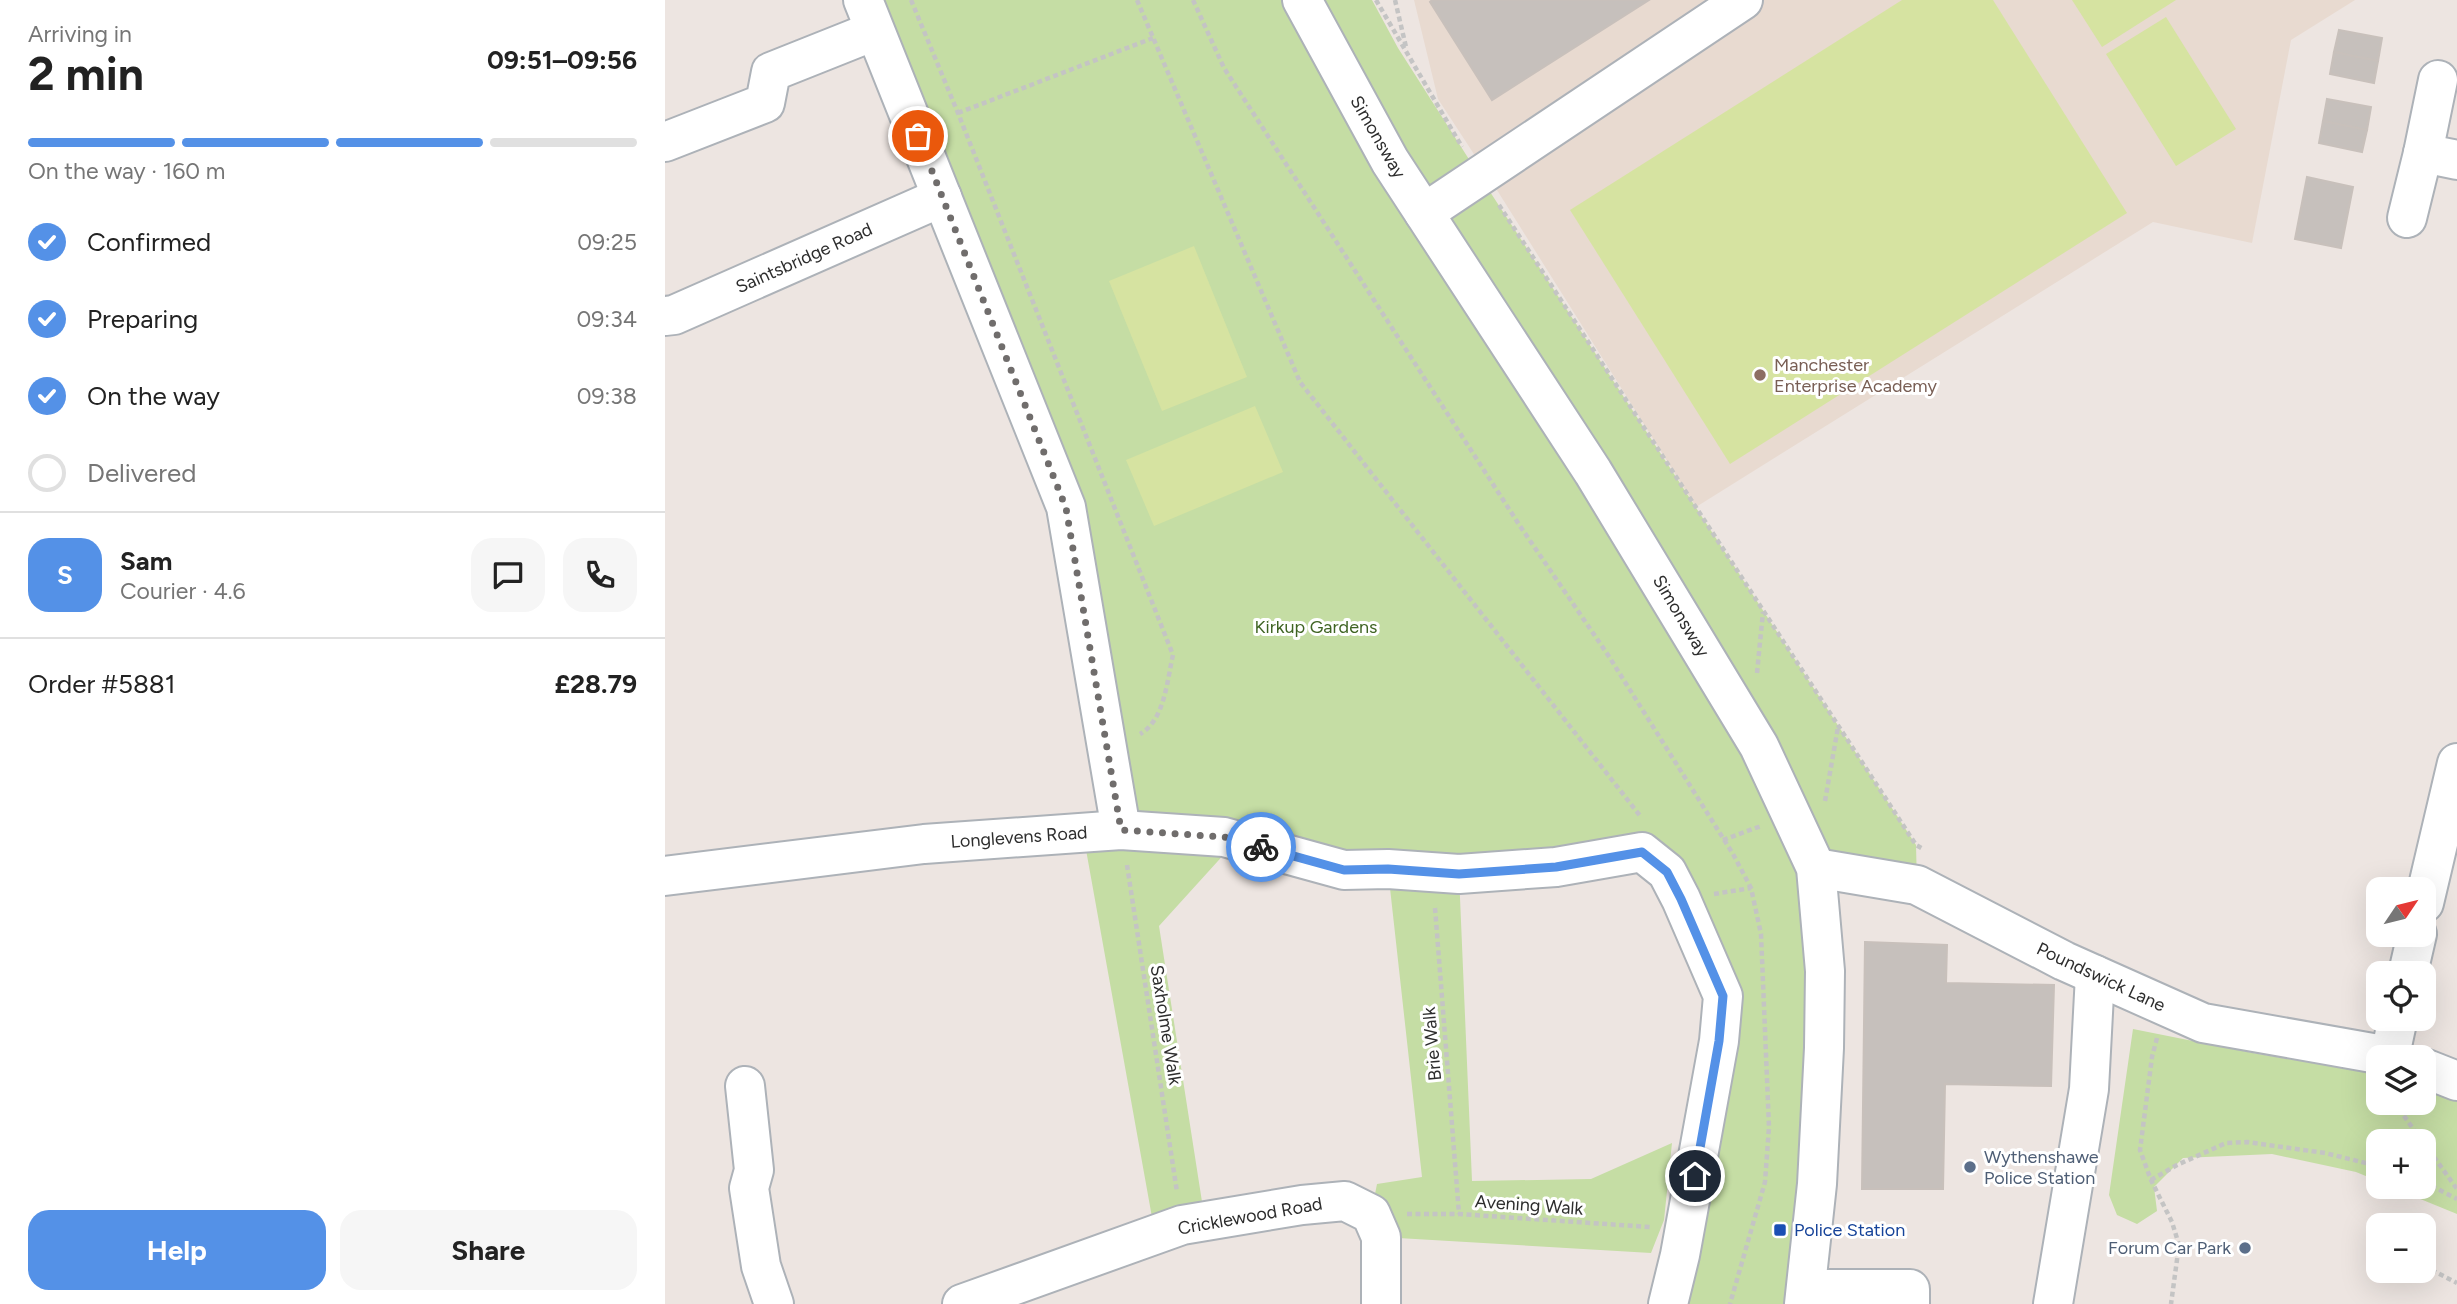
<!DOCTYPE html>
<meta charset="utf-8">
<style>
:root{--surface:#fff;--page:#f6f6f6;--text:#222;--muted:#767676;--line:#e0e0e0;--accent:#5491e7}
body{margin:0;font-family:Figtree,sans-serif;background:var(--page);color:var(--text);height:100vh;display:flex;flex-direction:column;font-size:26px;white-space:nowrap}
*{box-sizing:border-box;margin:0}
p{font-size:23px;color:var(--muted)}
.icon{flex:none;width:38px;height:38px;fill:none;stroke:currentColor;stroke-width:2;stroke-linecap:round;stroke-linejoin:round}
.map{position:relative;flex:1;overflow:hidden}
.drawer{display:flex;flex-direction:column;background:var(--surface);width:665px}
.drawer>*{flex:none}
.needle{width:46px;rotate:55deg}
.buttons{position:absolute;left:1701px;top:877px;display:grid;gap:14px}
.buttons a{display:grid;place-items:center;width:70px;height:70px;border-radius:14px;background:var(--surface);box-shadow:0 7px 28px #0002;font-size:35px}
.pin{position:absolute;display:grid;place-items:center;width:60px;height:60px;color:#fff;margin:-30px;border:4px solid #fff;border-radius:50%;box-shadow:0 2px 7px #0007}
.courier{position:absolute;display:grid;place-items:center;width:70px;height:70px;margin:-35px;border:5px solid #5491e7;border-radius:50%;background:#fff;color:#222;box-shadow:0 2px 9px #0007}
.head em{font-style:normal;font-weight:700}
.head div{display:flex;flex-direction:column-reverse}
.head{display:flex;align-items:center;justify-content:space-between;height:119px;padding:0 28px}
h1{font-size:46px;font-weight:700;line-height:52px}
.bar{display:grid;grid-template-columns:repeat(4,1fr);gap:10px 7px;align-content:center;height:84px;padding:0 28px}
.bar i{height:9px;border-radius:5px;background:var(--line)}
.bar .selected{background:var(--accent)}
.bar p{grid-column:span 4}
.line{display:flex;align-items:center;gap:18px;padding:0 28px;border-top:2px solid var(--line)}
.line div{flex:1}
.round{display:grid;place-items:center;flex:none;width:74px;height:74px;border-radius:21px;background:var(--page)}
ol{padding:0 28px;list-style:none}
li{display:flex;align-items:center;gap:21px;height:77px}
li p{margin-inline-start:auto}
li .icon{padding:7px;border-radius:50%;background:var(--accent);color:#fff;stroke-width:4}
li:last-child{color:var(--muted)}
li i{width:38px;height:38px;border:4px solid var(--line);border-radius:50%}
.primary-button{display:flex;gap:14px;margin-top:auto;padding:14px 28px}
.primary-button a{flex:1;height:80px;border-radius:21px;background:var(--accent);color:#fff;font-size:28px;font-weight:700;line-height:80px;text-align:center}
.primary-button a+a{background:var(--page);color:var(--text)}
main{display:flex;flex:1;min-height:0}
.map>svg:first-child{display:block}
.education{fill:#e8dad0}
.green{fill:#c5dda4}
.pitch{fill:#d6e3a1}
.building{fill:#c6c0bc;stroke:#c8c0bb;stroke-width:2}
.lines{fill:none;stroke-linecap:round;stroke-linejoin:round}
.minor-casing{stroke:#adb2b8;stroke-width:42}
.path{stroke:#c4c4c4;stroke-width:4.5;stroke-dasharray:5 3.5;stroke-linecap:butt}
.minor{stroke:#fff;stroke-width:38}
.done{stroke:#706d6c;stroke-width:7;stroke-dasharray:0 12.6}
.route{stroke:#5491e7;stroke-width:9}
.education-dot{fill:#8d6e63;stroke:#fff;stroke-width:2.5}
.service-dot{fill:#5c6f8a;stroke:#fff;stroke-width:2.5}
.transit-dot{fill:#1a4fb4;stroke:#fff;stroke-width:2.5}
.labels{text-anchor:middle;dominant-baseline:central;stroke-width:6;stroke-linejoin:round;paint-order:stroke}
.street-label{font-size:18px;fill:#2d2d2d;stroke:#fff}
.education-label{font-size:18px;fill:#785e54;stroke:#fff;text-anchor:start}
.park-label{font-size:18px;fill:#3f6423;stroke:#fff}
.service-label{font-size:18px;fill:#4e5e75;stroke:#fff;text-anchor:start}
.transit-label{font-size:18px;fill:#164399;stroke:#fff;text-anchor:start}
</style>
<main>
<section class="drawer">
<div class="head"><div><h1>2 min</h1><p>Arriving in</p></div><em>09:51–09:56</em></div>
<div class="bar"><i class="selected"></i><i class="selected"></i><i class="selected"></i><i></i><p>On the way · 160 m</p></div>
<ol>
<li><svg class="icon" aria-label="check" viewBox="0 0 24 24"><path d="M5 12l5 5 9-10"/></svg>Confirmed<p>09:25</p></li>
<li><svg class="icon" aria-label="check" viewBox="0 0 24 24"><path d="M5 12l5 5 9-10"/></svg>Preparing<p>09:34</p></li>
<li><svg class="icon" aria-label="check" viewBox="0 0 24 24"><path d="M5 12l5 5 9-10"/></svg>On the way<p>09:38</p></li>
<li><i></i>Delivered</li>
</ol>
<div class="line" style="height:126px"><b class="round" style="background:var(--accent);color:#fff">S</b><div><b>Sam</b><p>Courier · 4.6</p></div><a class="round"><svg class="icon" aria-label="chat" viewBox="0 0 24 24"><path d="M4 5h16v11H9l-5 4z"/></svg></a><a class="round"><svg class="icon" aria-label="phone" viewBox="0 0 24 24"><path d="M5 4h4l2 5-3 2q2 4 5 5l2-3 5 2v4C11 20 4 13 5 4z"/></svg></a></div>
<div class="line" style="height:91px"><div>Order #5881</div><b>£28.79</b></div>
<div class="primary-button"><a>Help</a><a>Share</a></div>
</section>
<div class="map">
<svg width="1792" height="1304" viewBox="0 0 1792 1304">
<rect width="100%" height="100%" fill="#ede5e1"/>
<path class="education" d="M 749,0 L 1690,0 L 1626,40 L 1587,243 L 1488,222 L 1031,507 L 820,171 L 773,99 Z"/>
<g class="green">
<path d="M 198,0 L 707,0 L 733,48 L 814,175 L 1251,845 L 1252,885 L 1152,868 L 1139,1304 L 1003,1304 L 1054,1041 L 1002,872 L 794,874 L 807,1181 L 926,1179 L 1007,1143 L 999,1220 L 986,1253 L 716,1237 L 706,1214 L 712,1184 L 757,1177 L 723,870 L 572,840 L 494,926 L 540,1221 L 490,1234 L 418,833 L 456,830 L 401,507 Z"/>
<path d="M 1468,1029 L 1588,1053 L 1713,1074 L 1713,1102 L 1759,1102 L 1759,1087 L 1792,1097 L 1792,1214 L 1726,1187 L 1759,1186 L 1759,1141 L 1713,1141 L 1713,1181 L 1691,1172 L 1607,1154 L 1518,1158 L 1489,1187 L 1492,1211 L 1472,1224 L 1452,1215 L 1444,1195 Z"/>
</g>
<g class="pitch">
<path d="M 1237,0 L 1328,0 L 1462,213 L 1065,464 L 905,210 Z"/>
<path d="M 1407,0 L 1511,0 L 1437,47 Z"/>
<path d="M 1501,17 L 1571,129 L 1511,166 L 1441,54 Z"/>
<path d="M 529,246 L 582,377 L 497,411 L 444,281 Z"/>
<path d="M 590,406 L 618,472 L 489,526 L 461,460 Z"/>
</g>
<g class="building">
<path d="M 767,0 L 984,0 L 827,100 L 765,2 Z"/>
<path d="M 1674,30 L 1717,38 L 1713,61 L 1669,52 Z"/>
<path d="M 1669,52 L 1713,61 L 1709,83 L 1665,74 Z"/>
<path d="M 1662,99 L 1706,107 L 1702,130 L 1658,121 Z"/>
<path d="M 1658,121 L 1702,130 L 1697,152 L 1654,143 Z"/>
<path d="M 1642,177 L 1688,187 L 1676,248 L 1630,239 Z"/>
<path d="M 1200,942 L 1282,945 L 1281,983 L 1389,985 L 1386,1086 L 1280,1084 L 1278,1189 L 1197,1189 Z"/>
</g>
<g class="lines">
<g class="minor-casing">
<g id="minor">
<path d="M 198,0 L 401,507 L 456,830"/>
<path d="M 637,0 L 725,161 L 928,472 L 1094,746 L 1151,868 L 1160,971 L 1159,1048 L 1152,1184 L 1139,1304"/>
<path d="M 1773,80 L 1758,153 L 1792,160"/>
<path d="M 0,142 L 100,103 L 106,72 L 209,31"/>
<path d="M 759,213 L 1078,0"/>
<path d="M 1742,218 L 1758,153"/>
<path d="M 0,316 L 9,315 L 277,197"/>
<path d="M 1151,868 L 1252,885 L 1399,961 L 1538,1023 L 1730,1057"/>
<path d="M 0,876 L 259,844 L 456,830 L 559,837 L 679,870 L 723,869 L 794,874 L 891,867 L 977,852 L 1002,872 L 1016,899 L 1058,996 L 1054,1041 L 1015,1255 L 1003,1304"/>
<path d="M 1759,903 L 1792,763"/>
<path d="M 1743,973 L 1752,934"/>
<path d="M 1725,1055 L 1733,1018"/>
<path d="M 1759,1068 L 1792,1081"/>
<path d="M 80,1086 L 89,1170 L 84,1188 L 96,1266 L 109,1304"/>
<path d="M 1141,1289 L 1245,1289 L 1245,1304"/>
<path d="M 297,1304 L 517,1225 L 637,1205 L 680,1201 L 706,1214 L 716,1237 L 716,1304"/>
<path d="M 1388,1304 L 1424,1089 L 1430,975"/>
</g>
</g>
<g class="path">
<path d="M 246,0 L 293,113 L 508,655 C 502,680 500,720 475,734"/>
<path d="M 472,0 L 635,382 L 976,817"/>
<path d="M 528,0 L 559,68 L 855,526 L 943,655 L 1068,854 L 1086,888 L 1096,934 L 1104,1127 L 1100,1182 L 1065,1304"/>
<path d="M 711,0 L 797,147"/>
<path d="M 730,0 L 741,47"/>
<path d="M 293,113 L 488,38"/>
<path d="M 834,205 L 1251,845 L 1258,849"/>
<path d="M 1092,673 L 1098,612"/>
<path d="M 1160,801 L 1173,727"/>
<path d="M 1058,840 L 1096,826"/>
<path d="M 462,865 L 512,1192"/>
<path d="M 1049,894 L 1086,888"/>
<path d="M 770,908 L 794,1214"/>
<path d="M 1492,1038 L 1487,1057 L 1475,1150 L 1486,1180 L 1507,1222 L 1514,1245 L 1506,1304"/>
<path d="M 1729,1102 L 1757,1141"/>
<path d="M 1759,1143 L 1792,1189"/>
<path d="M 1486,1180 L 1512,1165 L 1561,1143 L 1582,1142 L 1660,1153 L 1713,1166"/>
<path d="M 1759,1182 L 1792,1199"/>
<path d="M 742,1214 L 794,1214 L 985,1227"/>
<path d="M 1759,1266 L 1792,1283"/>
</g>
<use href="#minor" class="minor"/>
</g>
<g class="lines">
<path class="done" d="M 253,136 L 401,508 L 456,830 L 559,837 L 596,847"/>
<path class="route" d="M 596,847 L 679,870 L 723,869 L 794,874 L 891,867 L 977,852 L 1002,872 L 1016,899 L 1058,996 L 1054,1041 L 1030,1176"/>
</g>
<circle class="education-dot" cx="1095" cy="375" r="7"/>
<g class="service-dot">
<circle cx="1305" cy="1167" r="7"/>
<circle cx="1580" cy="1248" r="7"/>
</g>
<rect class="transit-dot" x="1108" y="1223" width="14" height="14" rx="3.5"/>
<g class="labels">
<g class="street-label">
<text transform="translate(713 137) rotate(60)">Simonsway</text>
<text transform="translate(139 258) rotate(-24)">Saintsbridge Road</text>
<text transform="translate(1016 616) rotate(59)">Simonsway</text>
<text transform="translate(354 837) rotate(-4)">Longlevens Road</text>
<text transform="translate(1436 977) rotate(25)">Poundswick Lane</text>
<text transform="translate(501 1025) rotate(81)">Saxholme Walk</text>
<text transform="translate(767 1044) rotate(-95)">Brie Walk</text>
<text transform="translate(864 1205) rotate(4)">Avening Walk</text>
<text transform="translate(585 1216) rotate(-10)">Cricklewood Road</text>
</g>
<g class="education-label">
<text x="1109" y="365">Manchester<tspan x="1109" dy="21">Enterprise Academy</tspan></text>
</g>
<g class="park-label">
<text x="651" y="627">Kirkup Gardens</text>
</g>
<g class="service-label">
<text x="1319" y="1157">Wythenshawe<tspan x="1319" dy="21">Police Station</tspan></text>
<text x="1566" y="1248" text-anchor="end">Forum Car Park</text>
</g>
<g class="transit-label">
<text x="1129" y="1230">Police Station</text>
</g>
</g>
</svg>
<div class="buttons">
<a><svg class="needle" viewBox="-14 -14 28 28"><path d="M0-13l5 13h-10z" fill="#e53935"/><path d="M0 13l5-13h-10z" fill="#767676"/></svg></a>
<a><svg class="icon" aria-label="locate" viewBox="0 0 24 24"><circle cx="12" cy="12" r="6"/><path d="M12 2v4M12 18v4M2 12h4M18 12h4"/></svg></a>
<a><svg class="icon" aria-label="layers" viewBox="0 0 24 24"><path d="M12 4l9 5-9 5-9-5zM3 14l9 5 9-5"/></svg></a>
<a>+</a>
<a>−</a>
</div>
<div class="pin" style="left:253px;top:136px;background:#ea580c"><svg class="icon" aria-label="bag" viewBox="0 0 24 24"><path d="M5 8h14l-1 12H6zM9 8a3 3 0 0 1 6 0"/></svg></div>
<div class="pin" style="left:1030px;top:1176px;background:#1f2937"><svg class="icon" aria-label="home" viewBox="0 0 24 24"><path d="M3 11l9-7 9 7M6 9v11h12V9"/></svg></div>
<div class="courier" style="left:596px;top:847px"><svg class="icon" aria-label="bike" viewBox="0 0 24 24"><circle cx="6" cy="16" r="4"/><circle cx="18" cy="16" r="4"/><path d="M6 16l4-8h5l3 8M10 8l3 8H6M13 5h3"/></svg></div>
</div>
</main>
